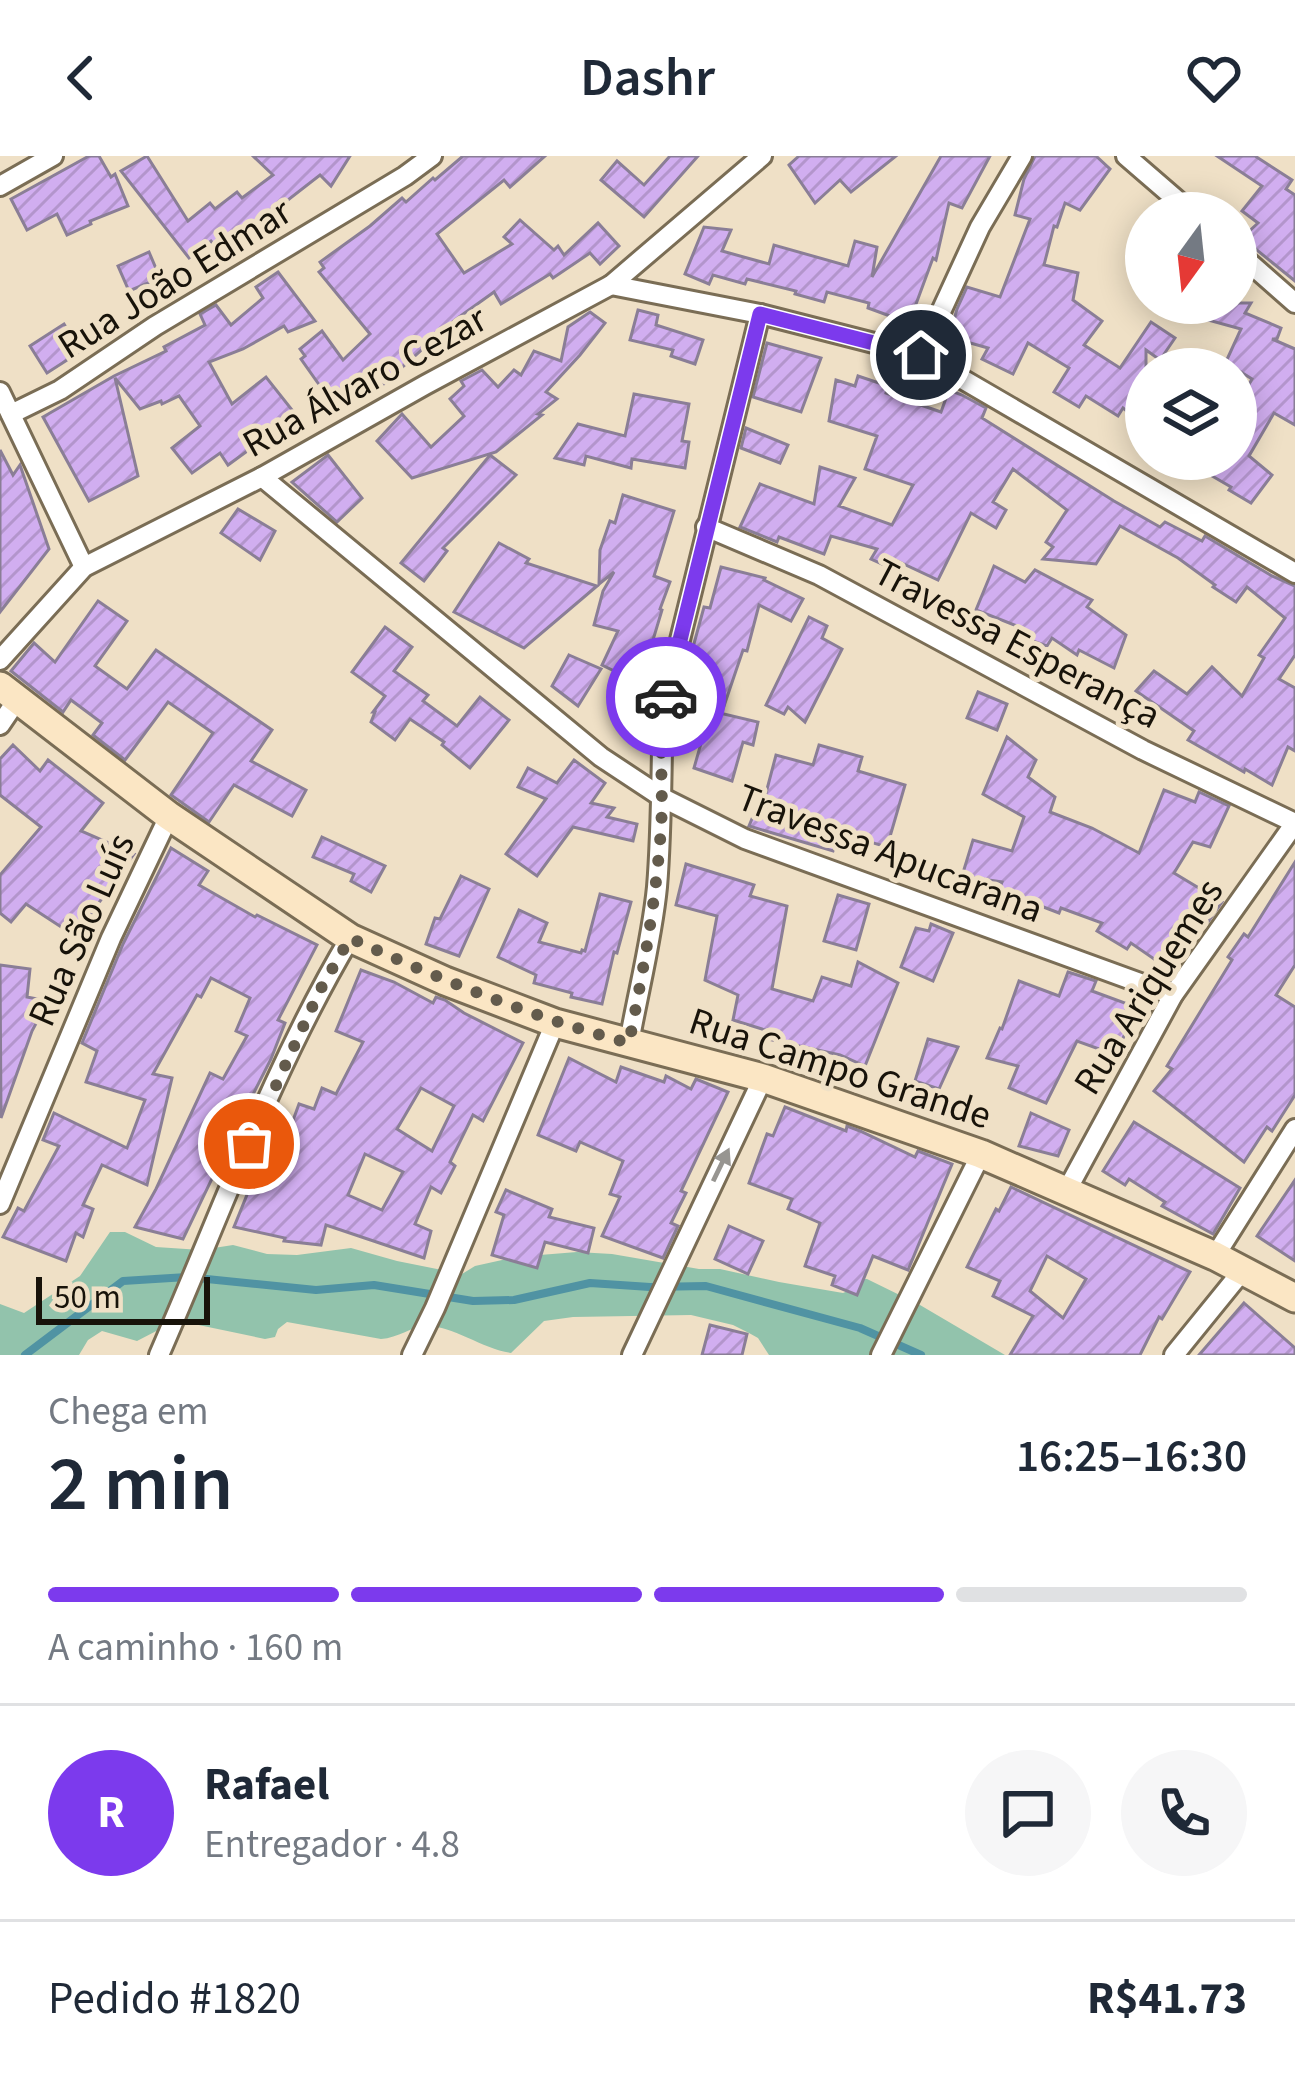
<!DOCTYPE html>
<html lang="pt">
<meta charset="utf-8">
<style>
:root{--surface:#fff;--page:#f6f6f7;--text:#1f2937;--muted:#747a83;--line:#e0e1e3;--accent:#7c3aed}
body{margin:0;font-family:"Source Sans 3",sans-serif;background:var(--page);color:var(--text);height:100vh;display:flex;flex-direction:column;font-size:45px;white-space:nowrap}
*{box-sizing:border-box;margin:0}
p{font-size:39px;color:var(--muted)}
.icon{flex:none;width:66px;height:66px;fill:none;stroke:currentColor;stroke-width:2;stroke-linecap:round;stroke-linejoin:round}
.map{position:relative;height:1199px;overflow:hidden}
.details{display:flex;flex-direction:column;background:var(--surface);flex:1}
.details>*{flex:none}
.needle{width:78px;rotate:195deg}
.buttons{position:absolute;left:1125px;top:36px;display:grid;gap:24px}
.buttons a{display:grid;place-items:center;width:132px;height:132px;border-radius:50%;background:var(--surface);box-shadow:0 6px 30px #0003;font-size:60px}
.scale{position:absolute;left:36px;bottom:30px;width:174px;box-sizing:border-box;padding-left:12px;border:6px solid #18130a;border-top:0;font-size:33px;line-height:42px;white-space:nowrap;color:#18130a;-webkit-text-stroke:9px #efe0c6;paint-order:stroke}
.pin{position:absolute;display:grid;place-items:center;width:102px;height:102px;color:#fff;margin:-51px;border:6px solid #fff;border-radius:50%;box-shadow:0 3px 12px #0007}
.courier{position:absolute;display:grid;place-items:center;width:120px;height:120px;margin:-60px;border:9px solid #7c3aed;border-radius:50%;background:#fff;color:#222;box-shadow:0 3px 15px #0007}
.summary em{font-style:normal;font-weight:600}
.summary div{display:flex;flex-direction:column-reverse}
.summary{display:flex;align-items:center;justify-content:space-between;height:204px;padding:0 48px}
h1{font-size:78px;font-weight:600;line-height:90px}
.bar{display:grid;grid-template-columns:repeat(4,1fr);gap:18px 12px;align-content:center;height:144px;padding:0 48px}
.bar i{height:15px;border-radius:9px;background:var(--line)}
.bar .on{background:var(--accent)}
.bar p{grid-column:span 4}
.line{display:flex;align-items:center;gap:30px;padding:0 48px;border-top:3px solid var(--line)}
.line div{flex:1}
.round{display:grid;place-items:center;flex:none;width:126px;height:126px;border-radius:63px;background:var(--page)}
header{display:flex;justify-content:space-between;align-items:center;height:156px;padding:0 48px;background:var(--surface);font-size:54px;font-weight:600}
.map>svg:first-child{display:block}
.green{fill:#92c3ac}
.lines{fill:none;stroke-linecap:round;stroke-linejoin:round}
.stream{stroke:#5093a3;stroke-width:8}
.building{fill:url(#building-hatch);stroke:#8a7e96;stroke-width:3;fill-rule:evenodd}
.street-casing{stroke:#7a6d55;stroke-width:24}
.secondary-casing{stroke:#7a6d55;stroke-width:33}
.street{stroke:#fff;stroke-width:18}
.secondary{stroke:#fbe6c4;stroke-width:27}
.oneway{fill:#979591}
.done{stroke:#635b4c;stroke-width:12;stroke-dasharray:0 21.6}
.route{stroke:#7c3aed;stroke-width:15}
.labels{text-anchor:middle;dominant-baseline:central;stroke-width:10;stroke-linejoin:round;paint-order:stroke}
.street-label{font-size:39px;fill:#18130a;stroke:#efe0c6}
</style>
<header><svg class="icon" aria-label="back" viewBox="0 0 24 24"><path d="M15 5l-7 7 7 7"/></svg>Dashr<svg class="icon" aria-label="heart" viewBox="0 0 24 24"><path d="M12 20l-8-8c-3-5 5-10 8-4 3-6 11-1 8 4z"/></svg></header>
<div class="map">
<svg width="1295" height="1199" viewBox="0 0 1295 1199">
<defs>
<pattern id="building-hatch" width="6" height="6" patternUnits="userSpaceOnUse" patternTransform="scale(3)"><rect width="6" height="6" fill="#d1aef0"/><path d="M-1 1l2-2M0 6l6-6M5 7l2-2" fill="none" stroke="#b395cc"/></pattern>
</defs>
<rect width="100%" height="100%" fill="#efe0c6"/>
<path class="green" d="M 110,1076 L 125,1076 L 156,1091 L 201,1094 L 233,1089 L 267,1098 L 297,1099 L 351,1092 L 397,1105 L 462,1118 L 475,1110 L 515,1101 L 577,1096 L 612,1098 L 699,1113 L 720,1113 L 779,1126 L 843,1137 L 850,1134 L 859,1123 L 867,1123 L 920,1149 L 1005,1199 L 769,1199 L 758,1182 L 749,1177 L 733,1169 L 691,1159 L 573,1161 L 544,1165 L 511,1197 C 483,1193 453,1170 427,1170 C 412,1170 398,1182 381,1183 L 287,1166 L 278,1173 L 275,1181 L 265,1183 L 189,1167 L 164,1171 L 137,1185 L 102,1175 L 88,1184 L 79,1199 L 0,1199 L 0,1148 L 24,1157 L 80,1120 Z"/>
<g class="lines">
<path class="stream" d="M 25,1199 L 123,1125 L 187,1121 L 316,1134 L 374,1129 L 473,1145 L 514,1144 L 590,1127 L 650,1131 L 706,1130 L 860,1172 L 921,1199"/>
</g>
<g class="building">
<path d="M 89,0 L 99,0 L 111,21 L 115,18 L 128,50 L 90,65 L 91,68 L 67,79 L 57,58 L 27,74 L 11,43 Z"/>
<path d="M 147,0 L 188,65 L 210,47 L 215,53 L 237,36 L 242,42 L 273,19 L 253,0 L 350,0 L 331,30 L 320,19 L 243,79 L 240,75 L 217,92 L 211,85 L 189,102 L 121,15 Z"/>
<path d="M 463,0 L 545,0 L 510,31 L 504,24 L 437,78 L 464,117 L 512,88 L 504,81 L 520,64 L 554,94 L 558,90 L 564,99 L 598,67 L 619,90 L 600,108 L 590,97 L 553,122 L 550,118 L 501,148 L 494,136 L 455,164 L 377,234 L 366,222 L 332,247 L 301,203 L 305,200 L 300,193 L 322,175 L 343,204 L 370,178 L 319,116 L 324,112 L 320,106 L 370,70 L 402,42 L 406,46 L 433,22 L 435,24 Z"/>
<path d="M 670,0 L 698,0 L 644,61 L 601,24 L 617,5 L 644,29 Z"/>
<path d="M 799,0 L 896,0 L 851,36 L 840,24 L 815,47 L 789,9 Z"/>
<path d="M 941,0 L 990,0 L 962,52 L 949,47 L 936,104 L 933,102 L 909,167 L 868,152 L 869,147 L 827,136 L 824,146 L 795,138 L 796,135 L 747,123 L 745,128 L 713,119 L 709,128 L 685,118 L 704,71 L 731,74 L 722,95 L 769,108 L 774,89 L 848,110 L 855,85 L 877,91 L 872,121 Z"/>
<path d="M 1035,0 L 1096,0 L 1110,13 L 1080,54 L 1065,47 L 1057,71 L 1054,70 L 1044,109 L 1078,117 L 1073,144 L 1102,165 L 1084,189 L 1120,212 L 1151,166 L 1175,182 L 1160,204 L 1146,194 L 1146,270 L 1123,252 L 1118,260 L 1086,240 L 1079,251 L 1054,236 L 1069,212 L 1028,187 L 1013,218 L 982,203 L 988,192 L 949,181 L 957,153 L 967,131 L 1000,141 L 1030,63 L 1015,59 L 1024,23 Z"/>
<path d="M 1217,0 L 1255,0 L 1292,24 L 1286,33 L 1295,39 L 1295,125 L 1242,82 L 1258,67 L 1242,55 L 1262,30 Z"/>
<path d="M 149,96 L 160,122 L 129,135 L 118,110 Z"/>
<path d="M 278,116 L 315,165 L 288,176 L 284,170 L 243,193 L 209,206 L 232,248 L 266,221 L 300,264 L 267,292 L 261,285 L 228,309 L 220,297 L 192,317 L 172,292 L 200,270 L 179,240 L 162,248 L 161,245 L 140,253 L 115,222 L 138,320 L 89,345 L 43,261 L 114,220 L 166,195 L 164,191 L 205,169 L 200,158 L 216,149 L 231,169 L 263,142 L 256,131 Z"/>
<path d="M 1213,147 L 1251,147 L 1245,157 L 1281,172 L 1277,183 L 1272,183 L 1295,193 L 1295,269 L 1274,257 L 1249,300 L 1272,319 L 1251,347 L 1229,334 L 1231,331 L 1183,303 L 1236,303 L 1236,251 L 1252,223 L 1236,213 L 1224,210 L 1241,173 L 1208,164 Z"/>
<path d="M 638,154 L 658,159 L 656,169 L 703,184 L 695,208 L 671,200 L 673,194 L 630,184 Z"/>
<path d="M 590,156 L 605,167 L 580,199 L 546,236 L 557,243 L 538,258 L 542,259 L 496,296 L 412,322 L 377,285 L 402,258 L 431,291 L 464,260 L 450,243 L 464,230 L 461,225 L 482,214 L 498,231 L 514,214 L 521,219 L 534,195 L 561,205 L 568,171 Z"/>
<path d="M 64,168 L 81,195 L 47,217 L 30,190 Z"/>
<path d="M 767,187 L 821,202 L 801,256 L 753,241 Z"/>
<path d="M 858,220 L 888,230 L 886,237 L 941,256 L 949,234 L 962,239 L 986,252 L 982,262 L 1114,345 L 1160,371 L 1165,366 L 1202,385 L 1205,380 L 1272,420 L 1295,430 L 1295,499 L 1279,523 L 1295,532 L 1295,595 L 1288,591 L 1272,629 L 1245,613 L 1244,616 L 1188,584 L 1194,575 L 1136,535 L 1154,515 L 1187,538 L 1212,511 L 1242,540 L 1264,502 L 1259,499 L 1285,462 L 1247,431 L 1236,446 L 1213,431 L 1215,429 L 1178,402 L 1120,370 L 1096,408 L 1043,403 L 1053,391 L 1046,386 L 1067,354 L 1013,313 L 993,346 L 1006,354 L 996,372 L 971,357 L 938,424 L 895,404 L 891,412 L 871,403 L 877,393 L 831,380 L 824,398 L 779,381 L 777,386 L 740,371 L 760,328 L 814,348 L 820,311 L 855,322 L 839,350 L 892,369 L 913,329 L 865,313 L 877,280 L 829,265 L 836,224 L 855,230 Z"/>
<path d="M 634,238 L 689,248 L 682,285 L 689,286 L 685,312 L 632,303 L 631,312 L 586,300 L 584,309 L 555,302 L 578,268 L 625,280 Z"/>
<path d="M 746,272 L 788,289 L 780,307 L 741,292 Z"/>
<path d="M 0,294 L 13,319 L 20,309 L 49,393 L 0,456 Z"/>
<path d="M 328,299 L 362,342 L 337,366 L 292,326 Z"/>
<path d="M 490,299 L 516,319 L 443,392 L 447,395 L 424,425 L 401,407 Z"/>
<path d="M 623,339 L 674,355 L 654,420 L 670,426 L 660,453 L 662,454 L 650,494 L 635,525 L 602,509 L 618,475 L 594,469 L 603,435 L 614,416 L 599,428 L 600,394 L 610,365 L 615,367 Z"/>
<path d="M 238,353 L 275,375 L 260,404 L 221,377 Z"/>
<path d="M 499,387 L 529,403 L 526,407 L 597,430 L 524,492 L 454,456 Z"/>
<path d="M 994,410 L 1025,426 L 1035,414 L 1092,444 L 1087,451 L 1126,479 L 1114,512 L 1079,494 L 1077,499 L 1052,482 L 1047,490 L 1012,478 L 1017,470 L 976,454 Z"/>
<path d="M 721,411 L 765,422 L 764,424 L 803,443 L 791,465 L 759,449 L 747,495 L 743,494 L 724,550 L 681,535 L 704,451 L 710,452 Z"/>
<path d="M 98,445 L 127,465 L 95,510 L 127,533 L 156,494 L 272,574 L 251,605 L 306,634 L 292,660 L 234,629 L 209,666 L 171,639 L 213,577 L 168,546 L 125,604 L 93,579 L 102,567 L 71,544 L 63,556 L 11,515 L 34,487 L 55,506 Z"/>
<path d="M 809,461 L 827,470 L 822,482 L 842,493 L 805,566 L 788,551 L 784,558 L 766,549 Z"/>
<path d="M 385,471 L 412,491 L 394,515 L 428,539 L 423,545 L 457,570 L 480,541 L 509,564 L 470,612 L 442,589 L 444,586 L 410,563 L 395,584 L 371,566 L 375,556 L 373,556 L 385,540 L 352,516 Z"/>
<path d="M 569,499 L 601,513 L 578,550 L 552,530 Z"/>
<path d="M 978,536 L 1007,548 L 997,574 L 967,562 Z"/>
<path d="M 707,554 L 758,566 L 753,589 L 743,586 L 732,625 L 694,612 L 704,577 L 701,576 Z"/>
<path d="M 1007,581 L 1036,604 L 1028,621 L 1055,641 L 1050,656 L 1092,672 L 1139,697 L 1164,634 L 1195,646 L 1199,636 L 1229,650 L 1210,691 L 1193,686 L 1174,717 L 1222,746 L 1208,766 L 1205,764 L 1170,814 L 1131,787 L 1127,793 L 1097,775 L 1102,767 L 1061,752 L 1059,757 L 1020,742 L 1013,760 L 993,751 L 1002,726 L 962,720 L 973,684 L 1012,695 L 1024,661 L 983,638 Z"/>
<path d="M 13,589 L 40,615 L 48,604 L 103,647 L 81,675 L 134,698 L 75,780 L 26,748 L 11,766 L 0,757 L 0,719 L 41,671 L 0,639 L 0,603 Z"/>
<path d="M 819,589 L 862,601 L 858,615 L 905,629 L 887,691 L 839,677 L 833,695 L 749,670 L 763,636 L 766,637 L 776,599 L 813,609 Z"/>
<path d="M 574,604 L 605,627 L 591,647 L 614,652 L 607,661 L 637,668 L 633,685 L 573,671 L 537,720 L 506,698 L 546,643 L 518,631 L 528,612 L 557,627 Z"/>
<path d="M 322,681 L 385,710 L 371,736 L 351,725 L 354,718 L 313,701 Z"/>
<path d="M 171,692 L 208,715 L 199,729 L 255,761 L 257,759 L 317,789 L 278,864 L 285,867 L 271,903 L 242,960 L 238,958 L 209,1000 L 220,1006 L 183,1083 L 135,1071 L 156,1033 L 210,917 L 223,923 L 247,880 L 236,875 L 250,842 L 211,822 L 201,841 L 197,839 L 153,918 L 172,922 L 147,1029 L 102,1009 L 83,1049 L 93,1053 L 83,1081 L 76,1077 L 66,1105 L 3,1081 L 18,1052 L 24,1055 L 59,990 L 43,984 L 54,957 L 127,992 L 145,944 L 86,926 L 97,895 L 82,887 L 123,788 Z"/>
<path d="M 1295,706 L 1295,809 L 1276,839 L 1295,851 L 1295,939 L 1272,975 L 1267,971 L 1244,1006 L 1154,935 L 1172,913 L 1167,910 L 1232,804 L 1228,801 L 1244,778 L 1248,781 Z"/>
<path d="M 686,708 L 754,729 L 750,740 L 787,750 L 772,833 L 813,845 L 822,821 L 851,830 L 858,806 L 898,827 L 865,910 L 840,899 L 763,882 L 765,874 L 733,864 L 738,839 L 705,824 L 717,760 L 676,749 Z"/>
<path d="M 461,720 L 489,733 L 459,800 L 426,788 L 435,762 L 440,763 Z"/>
<path d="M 600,738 L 631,746 L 617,797 L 614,796 L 602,848 L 571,841 L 572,837 L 534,827 L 536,819 L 498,801 L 519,754 L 547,767 L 539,786 L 581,797 L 582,794 L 585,795 Z"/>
<path d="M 838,739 L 869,748 L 856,794 L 824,785 Z"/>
<path d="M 931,768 L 953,777 L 933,825 L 901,811 L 916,772 L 929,775 Z"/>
<path d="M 0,809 L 30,813 L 27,841 L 48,845 L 32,875 L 1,962 Z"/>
<path d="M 361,814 L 394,826 L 433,847 L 436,841 L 445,844 L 464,857 L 523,887 L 483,965 L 473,959 L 450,1006 L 455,1010 L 441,1037 L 431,1031 L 415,1068 L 431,1075 L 424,1102 L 326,1069 L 321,1089 L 284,1085 L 285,1082 L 234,1071 L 253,1024 L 276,986 L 284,989 L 299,948 L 314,953 L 322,932 L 336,938 L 363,886 L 336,875 ZM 421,932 L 454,950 L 432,995 L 397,973 ZM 365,998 L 403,1016 L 382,1054 L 348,1039 Z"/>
<path d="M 1068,816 L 1096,825 L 1092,835 L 1136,851 L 1116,899 L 1077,885 L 1046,947 L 1009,932 L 1018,910 L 987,902 L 1000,872 L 1002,873 L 1019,825 L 1059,840 Z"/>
<path d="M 928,883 L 958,891 L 939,933 L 915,925 Z"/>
<path d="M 569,902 L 616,926 L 621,911 L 664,926 L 666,920 L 691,933 L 696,923 L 728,936 L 681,1035 L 686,1037 L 671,1067 L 678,1070 L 663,1102 L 602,1080 L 620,1041 L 610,1038 L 623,1005 L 580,986 L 576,995 L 538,979 Z"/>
<path d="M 785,951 L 846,975 L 847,970 L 860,975 L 915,1001 L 918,995 L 952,1008 L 908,1114 L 873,1100 L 857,1139 L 832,1129 L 835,1120 L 805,1110 L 820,1067 L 788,1053 L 792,1043 L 749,1027 L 767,978 L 773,980 Z"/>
<path d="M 1031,957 L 1069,974 L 1058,1000 L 1019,990 Z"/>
<path d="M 1134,966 L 1240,1032 L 1213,1078 L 1162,1050 L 1165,1046 L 1129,1023 L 1125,1029 L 1103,1015 Z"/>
<path d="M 1295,1024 L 1295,1105 L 1257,1080 Z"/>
<path d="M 1011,1031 L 1190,1116 L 1162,1163 L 1159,1161 L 1140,1199 L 1010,1199 L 1033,1160 L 993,1140 L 1000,1125 L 967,1111 L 996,1053 L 999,1055 ZM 1047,1100 L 1086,1123 L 1063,1162 L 1030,1135 Z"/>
<path d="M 506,1034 L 552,1053 L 549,1061 L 594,1072 L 588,1097 L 545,1086 L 537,1112 L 492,1099 L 504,1059 L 496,1056 Z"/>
<path d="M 729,1070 L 763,1085 L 748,1118 L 715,1103 Z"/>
<path d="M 1244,1147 L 1295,1192 L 1295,1199 L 1199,1199 Z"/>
<path d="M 710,1169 L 747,1178 L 742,1199 L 702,1199 Z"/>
</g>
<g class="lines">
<g class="street-casing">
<g id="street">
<path d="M 1126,0 L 1192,57"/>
<path d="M 0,30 L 53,0"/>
<path d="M 1236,95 L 1295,147"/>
<path d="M 611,129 L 760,158 L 921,199 L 1295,417"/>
<path d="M 921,199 L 980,71 L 1022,0"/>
<path d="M 0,236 L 84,411"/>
<path d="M 11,258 L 60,234 L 155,170 L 405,20 L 432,0"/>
<path d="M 262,321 L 601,601 L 663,642 L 745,683 L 1173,839"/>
<path d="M 706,371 L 819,419 L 1143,594 L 1295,667"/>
<path d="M 0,504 L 84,411 L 262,321 L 425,229 L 611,129 L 762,0"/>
<path d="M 0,569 L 17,544"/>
<path d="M 629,887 C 638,836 652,783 657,731 C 662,671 661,612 663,553 L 760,158"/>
<path d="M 1067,1034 L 1173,839 L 1295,667"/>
<path d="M 0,1048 L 111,782 L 169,660"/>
<path d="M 1215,1100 L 1295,973"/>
<path d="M 159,1199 C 220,1060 272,913 350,782"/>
<path d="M 412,1199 L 435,1152 L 555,867"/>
<path d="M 632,1199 L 763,922"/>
<path d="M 881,1199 L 981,998"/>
<path d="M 1174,1199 L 1243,1114"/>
</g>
</g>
<g class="secondary-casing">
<path id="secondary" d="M 0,530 L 169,660 L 350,782 L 445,825 L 555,867 L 763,922 L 981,998 L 1215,1100 L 1295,1142"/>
</g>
<use href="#street" class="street"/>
<use href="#secondary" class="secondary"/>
</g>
<defs><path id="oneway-solid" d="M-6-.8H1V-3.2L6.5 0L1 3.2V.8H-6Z" transform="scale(3)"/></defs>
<use class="oneway" href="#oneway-solid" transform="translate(721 1009) rotate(-64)"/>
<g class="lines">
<path class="done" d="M 249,988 L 320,834 L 350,782 C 441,824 532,861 629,887 C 643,816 656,745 661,672 C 664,629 657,583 666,541"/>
<path class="route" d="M 666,541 L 760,158 L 921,199"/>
</g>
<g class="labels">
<g class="street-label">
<text transform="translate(175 123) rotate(-32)">Rua João Edmar</text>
<text transform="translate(365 226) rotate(-29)">Rua Álvaro Cezar</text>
<text transform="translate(1017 488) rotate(28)">Travessa Esperança</text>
<text transform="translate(890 698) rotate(21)">Travessa Apucarana</text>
<text transform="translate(82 774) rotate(-66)">Rua São Luís</text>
<text transform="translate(1149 831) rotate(-58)">Rua Ariquemes</text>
<text transform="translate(840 913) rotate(18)">Rua Campo Grande</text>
</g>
</g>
</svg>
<div class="buttons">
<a><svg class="needle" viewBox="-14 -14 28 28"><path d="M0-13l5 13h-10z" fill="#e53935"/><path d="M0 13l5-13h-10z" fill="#747a83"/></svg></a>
<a><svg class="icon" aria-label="layers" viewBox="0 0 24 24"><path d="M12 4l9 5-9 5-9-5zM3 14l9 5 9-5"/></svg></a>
</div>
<div class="scale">50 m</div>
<div class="pin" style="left:249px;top:988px;background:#ea580c"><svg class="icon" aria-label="bag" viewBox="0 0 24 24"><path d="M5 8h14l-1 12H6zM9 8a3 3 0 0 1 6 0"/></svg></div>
<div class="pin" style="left:921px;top:199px;background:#1f2937"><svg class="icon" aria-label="home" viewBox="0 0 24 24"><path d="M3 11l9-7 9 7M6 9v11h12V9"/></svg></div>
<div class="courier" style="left:666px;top:541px"><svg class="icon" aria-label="car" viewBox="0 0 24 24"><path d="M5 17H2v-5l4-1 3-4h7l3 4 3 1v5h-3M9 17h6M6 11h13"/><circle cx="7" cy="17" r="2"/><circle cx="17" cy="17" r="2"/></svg></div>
</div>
<section class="details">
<div class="summary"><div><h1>2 min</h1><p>Chega em</p></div><em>16:25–16:30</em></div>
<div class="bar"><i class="on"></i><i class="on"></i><i class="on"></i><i></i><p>A caminho · 160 m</p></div>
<div class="line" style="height:216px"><b class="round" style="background:var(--accent);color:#fff">R</b><div><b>Rafael</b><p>Entregador · 4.8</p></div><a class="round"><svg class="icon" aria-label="chat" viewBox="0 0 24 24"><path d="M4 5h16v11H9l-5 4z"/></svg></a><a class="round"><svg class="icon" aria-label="phone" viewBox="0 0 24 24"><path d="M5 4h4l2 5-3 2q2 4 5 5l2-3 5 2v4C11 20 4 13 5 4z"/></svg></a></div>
<div class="line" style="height:156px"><div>Pedido #1820</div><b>R$41.73</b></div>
</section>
